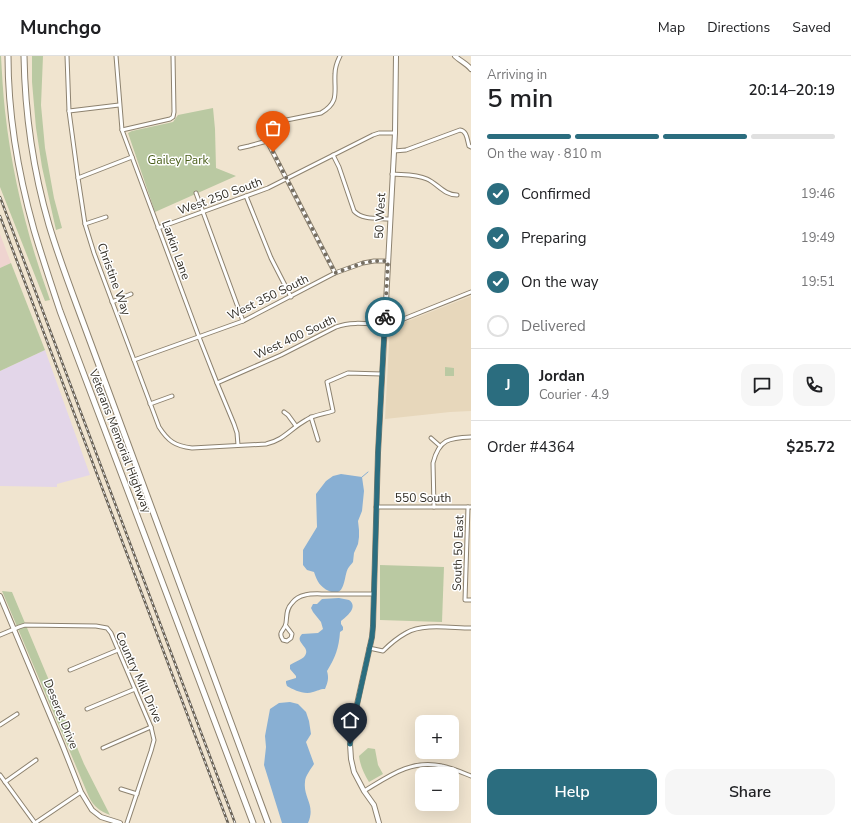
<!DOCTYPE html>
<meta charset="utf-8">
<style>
:root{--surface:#fff;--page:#f6f6f6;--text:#202124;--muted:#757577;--line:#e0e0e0;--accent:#2b6d7f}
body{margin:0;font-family:"Nunito Sans",sans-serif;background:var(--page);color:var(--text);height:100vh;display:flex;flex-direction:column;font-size:15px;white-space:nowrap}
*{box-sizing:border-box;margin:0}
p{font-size:13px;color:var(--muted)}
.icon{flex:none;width:22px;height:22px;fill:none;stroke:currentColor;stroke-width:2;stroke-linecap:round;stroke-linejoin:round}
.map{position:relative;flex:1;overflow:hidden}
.side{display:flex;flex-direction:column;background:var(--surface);width:380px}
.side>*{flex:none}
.tools{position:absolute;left:415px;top:659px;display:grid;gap:8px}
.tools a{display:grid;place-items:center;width:44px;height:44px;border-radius:8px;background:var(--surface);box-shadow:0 4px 16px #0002;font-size:20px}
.pin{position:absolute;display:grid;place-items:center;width:34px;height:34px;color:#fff;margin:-41px -17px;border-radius:50% 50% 50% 0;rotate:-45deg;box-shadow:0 0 4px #0007}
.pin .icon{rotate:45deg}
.courier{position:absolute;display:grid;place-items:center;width:40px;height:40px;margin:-20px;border:3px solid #2b6d7f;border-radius:50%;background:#fff;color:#222;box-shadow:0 1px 5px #0007}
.headline em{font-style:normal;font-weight:600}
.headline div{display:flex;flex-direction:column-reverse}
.headline{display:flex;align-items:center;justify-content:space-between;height:68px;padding:0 16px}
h1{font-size:26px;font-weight:600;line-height:30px}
.bar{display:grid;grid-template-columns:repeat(4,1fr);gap:6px 4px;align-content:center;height:48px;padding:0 16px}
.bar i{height:5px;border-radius:3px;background:var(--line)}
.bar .active{background:var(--accent)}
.bar p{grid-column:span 4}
.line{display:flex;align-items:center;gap:10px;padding:0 16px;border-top:1px solid var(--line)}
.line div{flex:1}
.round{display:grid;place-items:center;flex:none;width:42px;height:42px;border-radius:12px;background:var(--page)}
ol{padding:0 16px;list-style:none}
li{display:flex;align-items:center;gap:12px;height:44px}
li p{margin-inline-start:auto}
li .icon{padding:4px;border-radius:50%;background:var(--accent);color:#fff;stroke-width:4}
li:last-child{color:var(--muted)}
li i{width:22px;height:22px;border:2px solid var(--line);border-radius:50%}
.cta{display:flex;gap:8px;margin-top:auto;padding:8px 16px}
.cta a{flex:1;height:46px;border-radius:12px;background:var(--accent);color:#fff;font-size:16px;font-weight:600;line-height:46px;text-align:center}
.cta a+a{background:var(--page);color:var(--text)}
header{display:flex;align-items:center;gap:24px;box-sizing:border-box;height:56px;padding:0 20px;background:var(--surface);border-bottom:1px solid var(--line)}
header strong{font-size:19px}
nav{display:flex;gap:22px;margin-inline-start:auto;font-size:14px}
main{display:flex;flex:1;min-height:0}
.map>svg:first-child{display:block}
.commercial{fill:#efd4d0}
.industrial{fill:#e3d6e9}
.built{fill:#e7d7bb}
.green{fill:#bac9a2}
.water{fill:#88afd3}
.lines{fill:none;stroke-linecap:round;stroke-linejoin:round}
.stream{stroke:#88afd3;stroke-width:1}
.street-casing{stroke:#8d826f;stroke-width:5}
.secondary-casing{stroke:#8d826f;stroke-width:6}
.highway-casing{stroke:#8d826f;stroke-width:7}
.street{stroke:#fff;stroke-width:3}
.secondary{stroke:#fff;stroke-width:4}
.highway{stroke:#fff;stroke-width:5}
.rail-casing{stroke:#686156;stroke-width:2.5}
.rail{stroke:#fff;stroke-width:1;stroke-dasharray:3;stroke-linecap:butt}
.done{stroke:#756e62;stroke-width:4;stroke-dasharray:0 7.2}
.route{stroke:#2b6d7f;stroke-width:5}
.labels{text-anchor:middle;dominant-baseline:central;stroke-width:3;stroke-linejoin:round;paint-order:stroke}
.park-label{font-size:12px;fill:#495e19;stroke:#fff}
.street-label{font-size:12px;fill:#332f27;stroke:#fff}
</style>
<header>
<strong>Munchgo</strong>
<nav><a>Map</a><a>Directions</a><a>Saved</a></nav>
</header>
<main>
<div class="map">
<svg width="471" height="767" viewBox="0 0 471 767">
<rect width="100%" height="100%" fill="#f0e4cf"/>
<path class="commercial" d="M 0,178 L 11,207 L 0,212 Z"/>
<path class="industrial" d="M 45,294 L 90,419 L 57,428 L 57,431 L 0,430 L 0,315 Z"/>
<path class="built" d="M 471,240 L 471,355 L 450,356 L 385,363 L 390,269 L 400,268 Z"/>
<g class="green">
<path d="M 0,0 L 1,0 C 2,18 3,37 5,55 C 12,119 28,183 50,244 L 45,245 L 0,131 Z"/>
<path d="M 32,0 L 43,0 L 41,49 L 45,92 L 54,142 L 62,172 L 56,174 L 42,111 L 36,72 L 32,26 Z"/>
<path d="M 213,52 L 215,73 L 216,112 L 236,120 L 155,156 L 128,77 L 132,75 L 173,66 L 178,59 Z"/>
<path d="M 11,207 L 45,294 L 0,315 L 0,212 Z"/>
<path d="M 445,311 L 454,312 L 454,320 L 445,320 Z"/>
<path d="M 380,509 L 444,511 L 442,566 L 380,564 Z"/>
<path d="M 2,535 L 12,536 L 84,708 L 110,759 C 100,755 94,751 89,741 Z"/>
<path d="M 368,692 L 375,693 L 378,709 L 383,718 L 369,726 C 364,718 360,709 359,700 Z"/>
</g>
<g class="water">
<path d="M 341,418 L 362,421 L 364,435 L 362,455 L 358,465 L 359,474 L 359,481 L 358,488 L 354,497 L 353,506 C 352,508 350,509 349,511 C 343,518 347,543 329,535 C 320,531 317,525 314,516 L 307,514 L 303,509 L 303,494 L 317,471 L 316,438 L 326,425 L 333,420 Z"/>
<path d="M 339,542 C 342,543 346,543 349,544 C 359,551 346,561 341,565 L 341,568 L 343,571 L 343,574 L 340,576 C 339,592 335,602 327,615 C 329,622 328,626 325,633 C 319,633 318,635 313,636 C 304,639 294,634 287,630 L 286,627 L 286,625 L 296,622 L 296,620 L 290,613 L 290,609 C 294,606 301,604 304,601 C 313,591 293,587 302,578 L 318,577 L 323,573 L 321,566 L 313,556 L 311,552 L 313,548 L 317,548 L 322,543 Z"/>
<path d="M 290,646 L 298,648 L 306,656 L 309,665 L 311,678 L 306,686 L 314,708 C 311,713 305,720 305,726 C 303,742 316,749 308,767 L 282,767 L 264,709 L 266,691 L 265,680 L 270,653 L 279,647 Z"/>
</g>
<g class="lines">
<path class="stream" d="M 362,421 L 368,416"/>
<g class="street-casing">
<g id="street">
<path d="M 67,0 L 69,55 L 78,122 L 85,168 L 94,197 L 159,371 C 168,385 175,390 192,392 L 266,388 C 284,384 290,373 306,364 C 313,359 324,358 333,355 L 327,326 L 348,317 L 382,318"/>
<path d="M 116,0 L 122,74 L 199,281 L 217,327 L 234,368 L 237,377 L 238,389"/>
<path d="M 69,55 L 119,49"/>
<path d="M 122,74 L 170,63 L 173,61 L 174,56 L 173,0"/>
<path d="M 240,92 L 249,90 L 267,85"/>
<path d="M 394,95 L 406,94 L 460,74 C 467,75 467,83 469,90 L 471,91"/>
<path d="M 333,99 L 339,111 L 354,155 C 362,164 378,162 390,163"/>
<path d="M 392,118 C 404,119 416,118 427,123 C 438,128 444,139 457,139"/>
<path d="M 78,122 L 132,101"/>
<path d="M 196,137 L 243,265"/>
<path d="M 246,140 L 271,202 L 291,241"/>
<path d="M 85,168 L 106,161"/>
<path d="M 158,172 L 268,132 L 373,79 L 379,77 L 395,77"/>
<path d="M 335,217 L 267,85 L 262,69 L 321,57 C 340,46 334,36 335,18 C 335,12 337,6 340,0"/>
<path d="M 112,246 L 131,238"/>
<path d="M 385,264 L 401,264 L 471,236"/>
<path d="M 134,304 L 243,265 L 335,217 L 363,207 L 374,205 L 388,205"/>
<path d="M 217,327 L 281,299 L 336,271 C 352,265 368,268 384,269"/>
<path d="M 150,348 L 172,340"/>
<path d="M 284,356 L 288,359 L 296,370"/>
<path d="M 311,361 L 318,384"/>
<path d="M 431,382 L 440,390"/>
<path d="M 376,451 L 471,451"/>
<path d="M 434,451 L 433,407 C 439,383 449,382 471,381"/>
<path d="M 468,451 L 465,544 L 471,544"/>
<path d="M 286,570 L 292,578 L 291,582 L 287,585 L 283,584 C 277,575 285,575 286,567 C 287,560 286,553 292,547 C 295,543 300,540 305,539 C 312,537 320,538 327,538 C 342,538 358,538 374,538"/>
<path d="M 0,579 L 19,571 L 25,569 L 96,570 L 107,572 L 111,577 L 151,671 L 154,684 L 151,695 L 127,767"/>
<path d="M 369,592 L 383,595 C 390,588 397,582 406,577 C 423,567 451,572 471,572"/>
<path d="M 70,614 L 118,594"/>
<path d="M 87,653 L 135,633"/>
<path d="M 0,669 L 17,658"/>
<path d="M 103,692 L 151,671"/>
<path d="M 0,719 L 35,767"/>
<path d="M 5,726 L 36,704"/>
<path d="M 121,733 L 137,738"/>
<path d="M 364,735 C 389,720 411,703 442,710 C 452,712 461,716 471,720"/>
<path d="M 35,767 L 81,736"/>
</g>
</g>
<g class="secondary-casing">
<g id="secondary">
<path d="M 455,0 C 460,5 466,7 471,13"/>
<path d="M 0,540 L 62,688 L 81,736 L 92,754 L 101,761 L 120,767"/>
<path d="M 379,767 L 374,749 L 364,735 L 354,716 L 351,703 L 350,688 L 352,671 L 372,581 L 373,570 L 378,397 L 395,77 L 396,0"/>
</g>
</g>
<g class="highway-casing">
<g id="highway">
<path d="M 8,0 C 8,59 18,117 34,174 C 42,201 51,228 60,255 L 253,767"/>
<path d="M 24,0 C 25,57 33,114 49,169 C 57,196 67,223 77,250 L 268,767"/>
</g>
</g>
<use href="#street" class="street"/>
<use href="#secondary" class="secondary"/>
<use href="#highway" class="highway"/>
<g class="rail-casing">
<g id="rail">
<path d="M 0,141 L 235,767"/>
<path d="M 0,160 L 228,767"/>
</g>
</g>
<use href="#rail" class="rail"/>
</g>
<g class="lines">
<path class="done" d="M 273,96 L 335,217 L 363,207 L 374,205 L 388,205 L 385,261"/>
<path class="route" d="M 350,688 L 352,672 L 372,581 L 373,570 L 378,397 L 385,261"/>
</g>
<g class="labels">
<g class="park-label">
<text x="178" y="104">Gailey Park</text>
</g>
<g class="street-label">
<text transform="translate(220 140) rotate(-20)">West 250 South</text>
<text transform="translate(380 160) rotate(-87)">50 West</text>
<text transform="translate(176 194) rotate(70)">Larkin Lane</text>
<text transform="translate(114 223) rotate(70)">Christine Way</text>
<text transform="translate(268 241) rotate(-26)">West 350 South</text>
<text transform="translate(295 281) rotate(-25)">West 400 South</text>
<text transform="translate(120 385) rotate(69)">Veterans Memorial Highway</text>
<text x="423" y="442">550 South</text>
<text transform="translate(458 497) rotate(-88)">South 50 East</text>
<text transform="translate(139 621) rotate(66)">Country Mill Drive</text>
<text transform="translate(61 658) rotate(68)">Deseret Drive</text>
</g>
</g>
</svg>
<div class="tools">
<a>+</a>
<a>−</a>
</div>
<div class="pin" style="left:273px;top:96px;background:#ea580c"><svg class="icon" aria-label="bag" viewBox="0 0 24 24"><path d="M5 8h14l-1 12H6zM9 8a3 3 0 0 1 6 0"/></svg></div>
<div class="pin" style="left:350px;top:688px;background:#1f2937"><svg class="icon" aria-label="home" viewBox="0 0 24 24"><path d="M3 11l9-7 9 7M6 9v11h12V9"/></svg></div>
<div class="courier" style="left:385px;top:261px"><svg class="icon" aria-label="bike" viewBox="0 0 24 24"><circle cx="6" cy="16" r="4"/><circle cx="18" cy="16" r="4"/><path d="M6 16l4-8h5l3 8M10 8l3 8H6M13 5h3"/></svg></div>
</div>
<section class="side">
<div class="headline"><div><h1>5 min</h1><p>Arriving in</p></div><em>20:14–20:19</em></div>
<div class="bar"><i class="active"></i><i class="active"></i><i class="active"></i><i></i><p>On the way · 810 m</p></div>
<ol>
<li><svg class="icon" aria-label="check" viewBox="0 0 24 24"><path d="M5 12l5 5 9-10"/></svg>Confirmed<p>19:46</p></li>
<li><svg class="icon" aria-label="check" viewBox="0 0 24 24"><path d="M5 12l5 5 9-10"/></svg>Preparing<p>19:49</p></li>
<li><svg class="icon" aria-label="check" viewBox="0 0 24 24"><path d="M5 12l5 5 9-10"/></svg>On the way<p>19:51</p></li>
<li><i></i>Delivered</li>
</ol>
<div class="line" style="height:72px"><b class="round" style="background:var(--accent);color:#fff">J</b><div><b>Jordan</b><p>Courier · 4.9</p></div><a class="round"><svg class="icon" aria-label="chat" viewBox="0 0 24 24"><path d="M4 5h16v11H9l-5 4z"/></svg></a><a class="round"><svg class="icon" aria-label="phone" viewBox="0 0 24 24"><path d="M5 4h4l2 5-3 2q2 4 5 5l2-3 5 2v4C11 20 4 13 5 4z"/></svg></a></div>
<div class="line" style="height:52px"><div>Order #4364</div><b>$25.72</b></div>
<div class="cta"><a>Help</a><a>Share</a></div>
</section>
</main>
